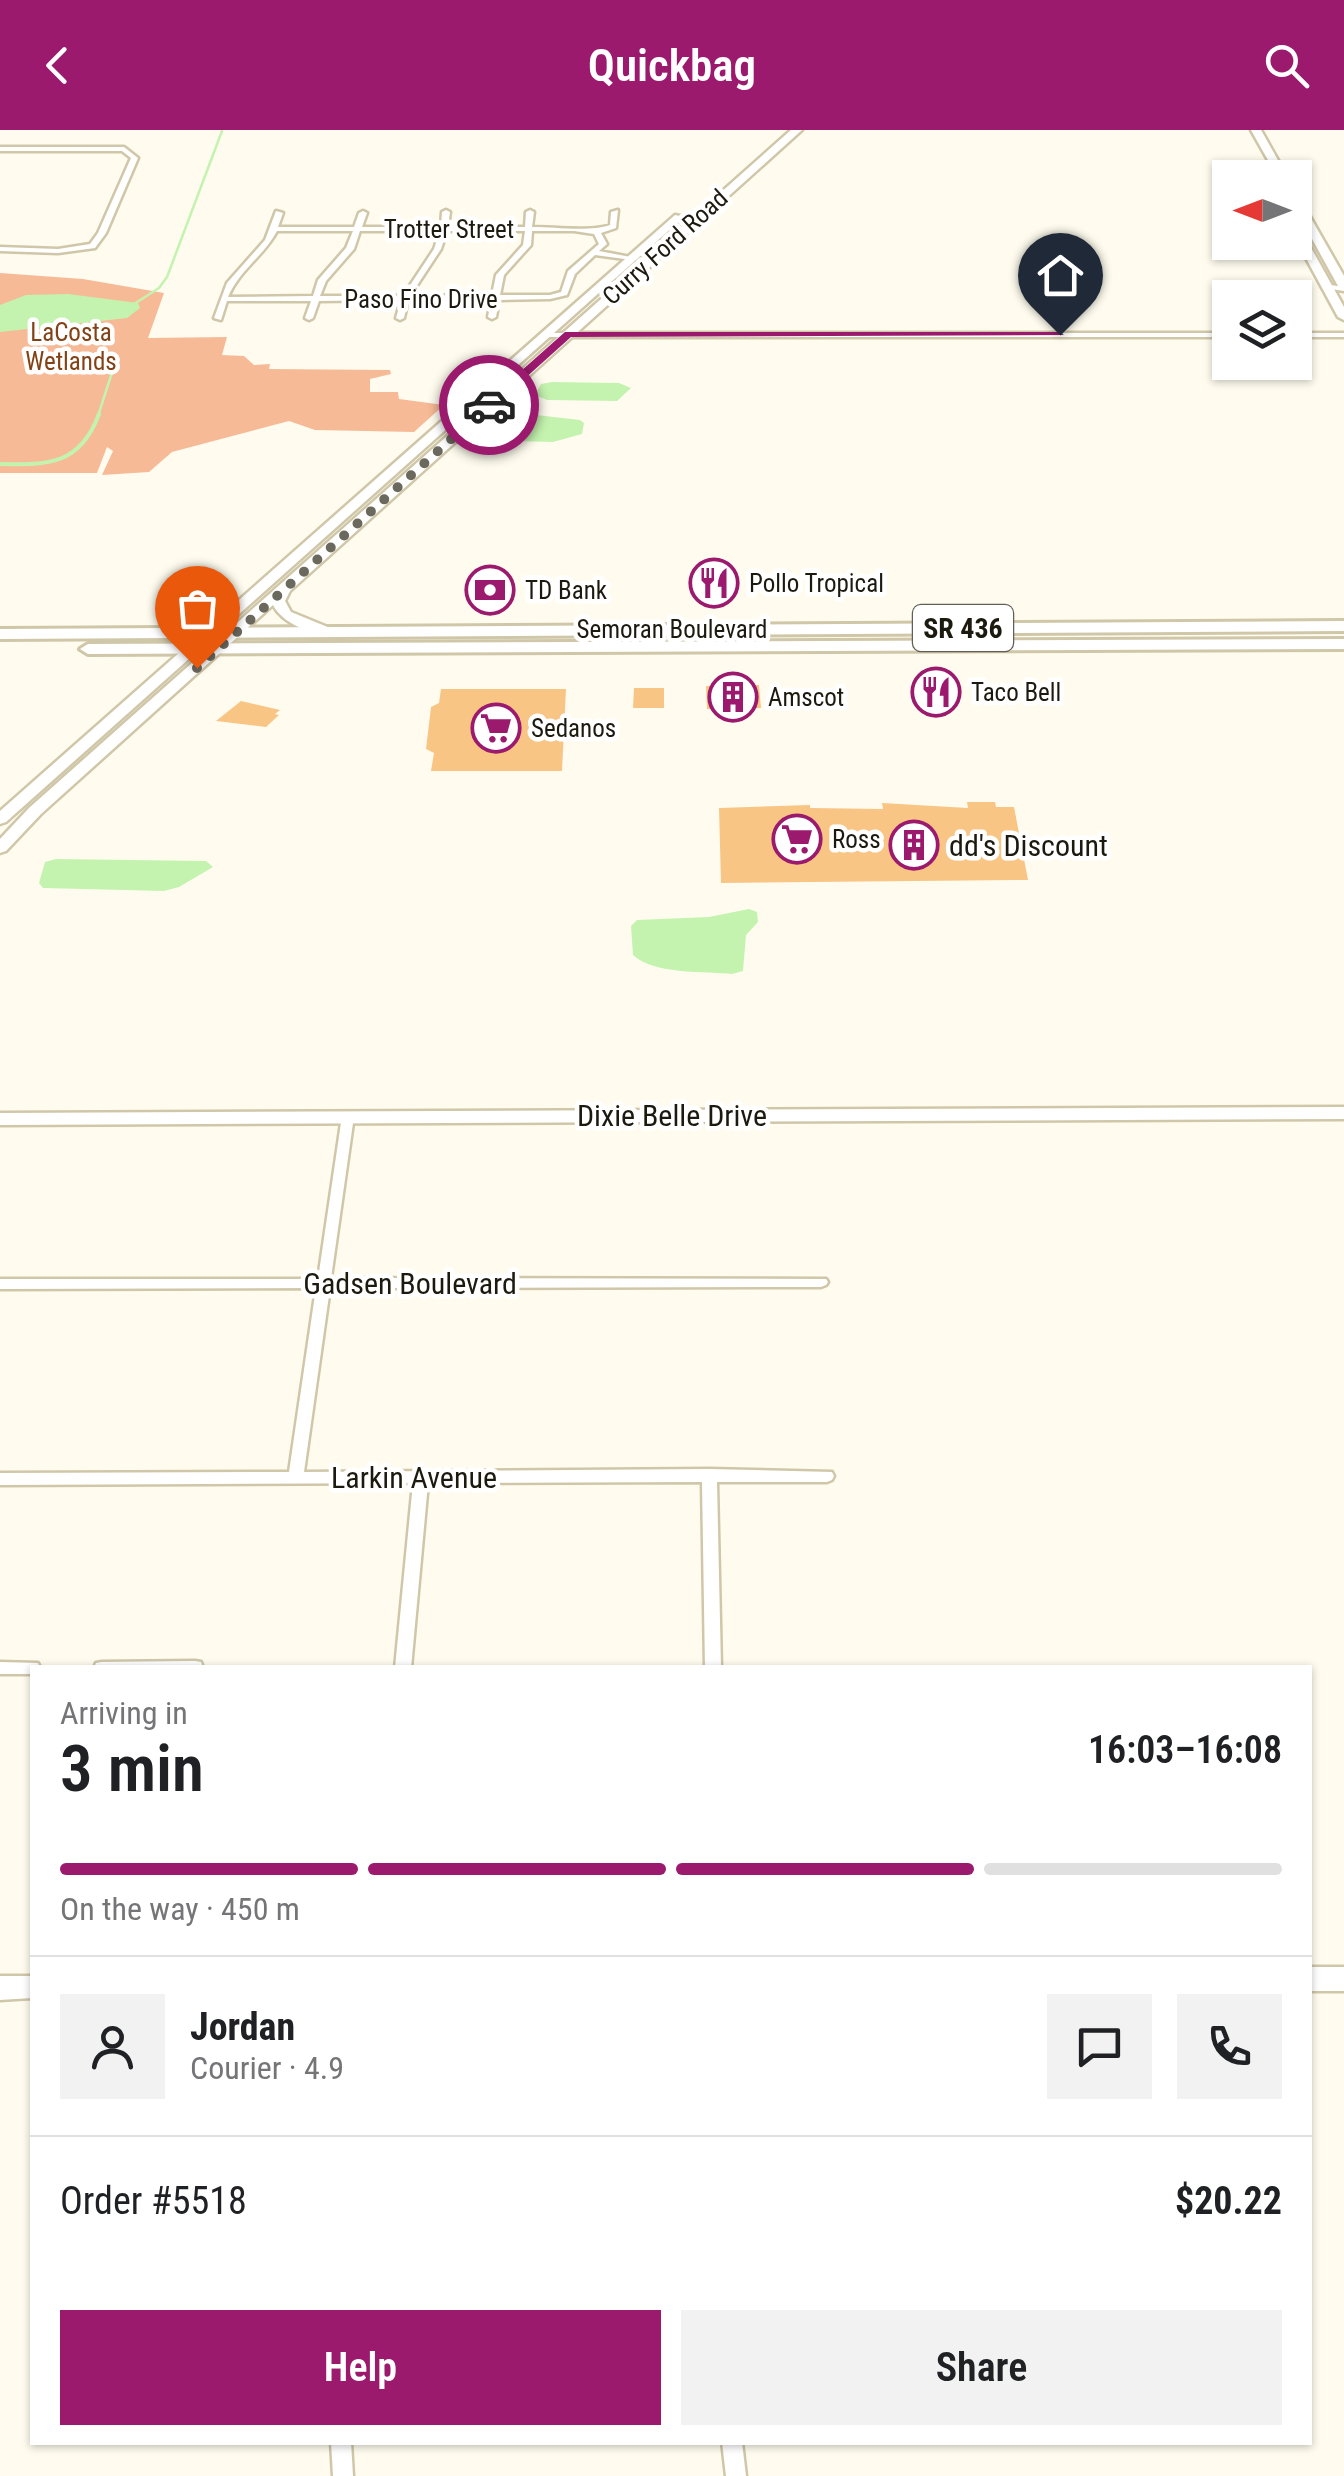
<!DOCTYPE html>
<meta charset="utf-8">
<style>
:root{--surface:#fff;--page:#f2f2f2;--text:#202124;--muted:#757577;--line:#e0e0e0;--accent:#9b1a6e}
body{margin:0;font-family:"Roboto Condensed",sans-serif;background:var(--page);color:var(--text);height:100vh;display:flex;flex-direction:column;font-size:38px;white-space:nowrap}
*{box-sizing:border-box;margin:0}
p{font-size:32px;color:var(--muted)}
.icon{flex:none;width:55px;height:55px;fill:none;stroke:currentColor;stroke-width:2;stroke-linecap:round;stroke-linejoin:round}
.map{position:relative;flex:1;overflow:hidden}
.details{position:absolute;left:30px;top:1535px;width:1282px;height:780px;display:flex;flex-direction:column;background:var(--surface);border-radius:0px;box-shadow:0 2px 8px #0004}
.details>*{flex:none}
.needle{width:65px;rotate:270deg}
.fabs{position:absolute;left:1212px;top:30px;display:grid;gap:20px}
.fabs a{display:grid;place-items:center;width:100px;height:100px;border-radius:0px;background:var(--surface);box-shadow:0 2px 8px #0004;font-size:50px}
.pin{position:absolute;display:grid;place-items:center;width:85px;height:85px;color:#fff;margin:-102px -42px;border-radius:50% 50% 50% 0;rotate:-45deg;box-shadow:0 0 10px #0007}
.pin .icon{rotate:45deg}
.courier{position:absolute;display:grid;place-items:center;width:100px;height:100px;margin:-50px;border:8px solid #9b1a6e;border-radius:50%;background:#fff;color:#222;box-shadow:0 2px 12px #0007}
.summary em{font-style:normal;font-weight:600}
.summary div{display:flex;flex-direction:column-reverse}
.summary{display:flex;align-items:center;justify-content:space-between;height:170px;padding:0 30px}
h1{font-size:65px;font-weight:600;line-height:75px}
.bar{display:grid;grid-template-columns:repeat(4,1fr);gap:15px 10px;align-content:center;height:120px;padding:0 30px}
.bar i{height:12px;border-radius:8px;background:var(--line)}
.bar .current{background:var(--accent)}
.bar p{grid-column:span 4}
.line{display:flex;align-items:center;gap:25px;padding:0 30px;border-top:2px solid var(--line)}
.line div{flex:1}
.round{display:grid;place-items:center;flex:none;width:105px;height:105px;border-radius:0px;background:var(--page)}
.button{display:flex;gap:20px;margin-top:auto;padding:20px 30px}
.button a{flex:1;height:115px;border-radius:0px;background:var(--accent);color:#fff;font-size:40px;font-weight:600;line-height:115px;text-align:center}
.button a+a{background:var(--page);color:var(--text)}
header{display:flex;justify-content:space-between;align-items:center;height:130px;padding:0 30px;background:var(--accent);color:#fff;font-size:45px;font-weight:600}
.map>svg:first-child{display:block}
.green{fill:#f7ba97}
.water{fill:#c4f3af}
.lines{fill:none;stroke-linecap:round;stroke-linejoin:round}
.stream-far1{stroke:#c4f3af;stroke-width:2.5}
.stream{stroke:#c4f3af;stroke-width:4}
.building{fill:#f9c584}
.street-casing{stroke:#d0c7a9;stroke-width:5}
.secondary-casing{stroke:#d0c7a9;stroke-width:5}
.primary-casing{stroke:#d0c7a9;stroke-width:6}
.street{fill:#fff;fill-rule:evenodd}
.secondary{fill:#fff;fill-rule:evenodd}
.primary{fill:#fff;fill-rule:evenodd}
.route{fill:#9b1a6e}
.done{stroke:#6b685d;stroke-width:10;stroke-dasharray:0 18}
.labels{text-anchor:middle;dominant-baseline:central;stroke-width:9;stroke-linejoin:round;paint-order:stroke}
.far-street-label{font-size:25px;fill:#1c190e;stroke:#fff}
.far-park-label{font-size:25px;fill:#834215;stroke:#fff}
.far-poi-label{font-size:25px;fill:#1c190e;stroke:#fff;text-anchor:start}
.shield{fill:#fff;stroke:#605e56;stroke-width:2.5}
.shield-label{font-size:28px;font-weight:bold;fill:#1c190e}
.poi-label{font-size:30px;fill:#1c190e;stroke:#fff;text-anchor:start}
.street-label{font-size:30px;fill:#1c190e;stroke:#fff}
</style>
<header><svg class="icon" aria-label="back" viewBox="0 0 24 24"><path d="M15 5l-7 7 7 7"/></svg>Quickbag<svg class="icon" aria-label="search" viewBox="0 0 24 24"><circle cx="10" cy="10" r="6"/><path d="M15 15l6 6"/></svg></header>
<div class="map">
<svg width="1344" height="2346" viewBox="0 0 1344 2346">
<rect width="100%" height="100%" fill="#fffcef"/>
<path class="green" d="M 0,143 L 83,149 L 164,163 L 148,208 L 227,207 L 222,225 L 244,226 L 254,235 L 270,234 L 269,239 L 390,240 L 391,244 L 370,249 L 370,262 L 398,262 L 399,269 L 444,275 L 414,302 L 315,300 L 289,291 L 172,322 L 149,342 L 102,345 L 113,321 L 107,317 L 97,343 L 0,343 Z"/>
<g class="water">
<path d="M 68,164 L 138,173 L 140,178 L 127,188 L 0,202 L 0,175 L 26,165 Z"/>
<path d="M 552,252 L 619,253 L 631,258 L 617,271 L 547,270 L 535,265 L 541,254 Z"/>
<path d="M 510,282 L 580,290 L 584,293 L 582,304 L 553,312 L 483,310 Z"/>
<path d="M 56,729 L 206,731 L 213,737 L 179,757 L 164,761 L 43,758 L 39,753 L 45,732 Z"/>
<path d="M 749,779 L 757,782 L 758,792 L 746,805 L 743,841 L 732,844 C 704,841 655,845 633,825 L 631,796 L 637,790 L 709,787 Z"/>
</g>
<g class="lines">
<g class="stream-far1">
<path d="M 134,174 L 159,158 L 167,147 L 222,1"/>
<path d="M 98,286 L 117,227"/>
</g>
<path class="stream" d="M 0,334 C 49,335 80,335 99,284"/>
</g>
<g class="building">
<rect x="696" y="445" width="36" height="17"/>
<path d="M 477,446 L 498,446 L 497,453 L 515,453 L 514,467 L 466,467 L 467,452 L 476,452 Z"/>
<path d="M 759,555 L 761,578 L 707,579 L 706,556 Z"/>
<path d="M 634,558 L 664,558 L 664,578 L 633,578 Z"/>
<path d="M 441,559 L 566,559 L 562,641 L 431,641 L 434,623 L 426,619 L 431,577 L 439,573 Z"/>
<path d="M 241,571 L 280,580 L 275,584 L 279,585 L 266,597 L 216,591 Z"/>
<path d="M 967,672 L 995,672 L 996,677 L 1014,677 L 1028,750 L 721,753 L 719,678 L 810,675 L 810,678 L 883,679 L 882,673 L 968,678 Z"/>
</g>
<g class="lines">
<g class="street-casing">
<g id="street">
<path d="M 0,17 L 124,17 L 138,28 L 106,103 L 95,118 L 58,123 L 0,121 L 0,117 L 58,119 L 90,114 L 98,103 L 131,28 L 122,21 L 0,21 Z"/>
<path d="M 446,80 L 450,82 L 448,97 L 525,97 L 526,82 L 530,80 L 534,82 L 532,97 C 555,97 590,102 610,95 L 611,82 L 618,80 L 616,98 L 601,103 L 607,114 L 599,121 L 636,128 L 632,130 L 595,125 L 575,144 L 567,165 L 550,169 L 499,170 L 496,187 L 492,189 L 488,187 L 491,170 L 408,170 L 404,188 L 400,190 L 396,188 L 401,170 L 319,171 L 313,188 L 309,190 L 305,188 L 311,171 L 227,171 L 221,190 L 214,188 L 227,153 L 265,110 L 276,81 L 283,83 L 278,97 L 354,97 L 359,83 L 363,81 L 367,83 L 362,97 L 441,97 L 442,82 ZM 277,101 L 353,101 L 346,118 L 318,150 L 313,166 L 228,167 C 239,140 264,126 277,101 ZM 360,101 L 440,101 L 434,119 L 403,166 L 320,166 L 326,151 L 354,119 ZM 447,101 L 525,101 L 523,115 L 496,145 L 492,165 L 410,166 L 441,119 ZM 532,101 L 574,101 L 594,104 L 599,114 L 568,141 L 561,162 L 550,165 L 500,165 L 504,145 L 531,115 Z"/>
<path d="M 1324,154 L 1344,157 L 1344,161 L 1324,158 Z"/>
<path d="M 545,203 L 1230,203 L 1230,207 L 542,207 L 542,203 Z"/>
<rect x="1295" y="203" width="49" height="4"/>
<path d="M 348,982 L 354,986 L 331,1148 L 826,1149 L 828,1152 L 826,1155 L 821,1157 L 330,1158 L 304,1342 L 709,1339 L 832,1342 L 834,1346 L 832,1350 L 827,1352 L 717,1352 L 721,1538 L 705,1538 L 702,1352 L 428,1353 L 411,1538 L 395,1538 L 413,1353 L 0,1355 L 0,1343 L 289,1342 L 316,1158 L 0,1159 L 0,1149 L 318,1149 L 342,986 Z"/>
<path d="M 195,1531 L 201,1532 L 203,1538 L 94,1538 L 96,1533 L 102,1532 Z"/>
<path d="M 0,1532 L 38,1533 L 40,1538 L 32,1538 L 32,1544 L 0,1544 Z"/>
<path d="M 331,2312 L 351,2312 L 353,2346 L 333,2346 Z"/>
<path d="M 722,2312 L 742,2312 L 746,2346 L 726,2346 Z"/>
</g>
</g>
<g class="secondary-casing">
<g id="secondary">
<path d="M 791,0 L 802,0 L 290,461 L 285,471 L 291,482 L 330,498 L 330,504 C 311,505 282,493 273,475 L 41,684 L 6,721 L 0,723 L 0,709 L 29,678 Z"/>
<path d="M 1251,0 L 1261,0 L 1288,48 L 1278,48 Z"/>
<path d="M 1295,66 L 1300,69 L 1344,146 L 1344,159 L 1338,156 L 1295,78 Z"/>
<path d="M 675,85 L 684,87 L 6,692 L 0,694 L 0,681 Z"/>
<path d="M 1295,95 L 1300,98 L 1344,177 L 1344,190 L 1338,187 L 1295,108 Z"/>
<path d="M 1344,977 L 1344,989 L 0,995 L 0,983 Z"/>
<rect x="1310" y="1837" width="34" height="24"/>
<path d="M 0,1846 L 32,1846 L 32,1868 L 0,1870 Z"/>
</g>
</g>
<g class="primary-casing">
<g id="primary">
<path d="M 1344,491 L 1344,501 L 0,509 L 0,499 Z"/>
<path d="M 1344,509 L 1344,519 L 88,524 L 80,519 L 88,514 Z"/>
</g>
</g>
<use href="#street" class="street"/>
<use href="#secondary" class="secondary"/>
<use href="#primary" class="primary"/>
</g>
<path class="route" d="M 565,202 L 1060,202 L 1064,205 L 571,207 L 492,278 L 485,278 L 485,273 Z"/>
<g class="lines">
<path class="done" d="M 197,538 L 489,275"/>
</g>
<defs>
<g id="restaurant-ring" transform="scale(2.5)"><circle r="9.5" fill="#fff" stroke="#9b1a6e" stroke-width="1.5"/><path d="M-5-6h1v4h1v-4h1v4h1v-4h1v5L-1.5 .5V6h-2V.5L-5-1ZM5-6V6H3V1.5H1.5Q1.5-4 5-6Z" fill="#9b1a6e"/></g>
<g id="bank-ring" transform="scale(2.5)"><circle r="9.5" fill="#fff" stroke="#9b1a6e" stroke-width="1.5"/><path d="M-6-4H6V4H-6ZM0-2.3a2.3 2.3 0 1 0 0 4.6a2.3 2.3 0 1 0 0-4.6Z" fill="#9b1a6e"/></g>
<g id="building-ring" transform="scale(2.5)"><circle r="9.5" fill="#fff" stroke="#9b1a6e" stroke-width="1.5"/><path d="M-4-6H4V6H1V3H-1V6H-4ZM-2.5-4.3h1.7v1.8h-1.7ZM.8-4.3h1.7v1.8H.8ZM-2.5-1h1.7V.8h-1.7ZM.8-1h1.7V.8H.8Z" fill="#9b1a6e"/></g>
<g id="supermarket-ring" transform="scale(2.5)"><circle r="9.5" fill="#fff" stroke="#9b1a6e" stroke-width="1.5"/><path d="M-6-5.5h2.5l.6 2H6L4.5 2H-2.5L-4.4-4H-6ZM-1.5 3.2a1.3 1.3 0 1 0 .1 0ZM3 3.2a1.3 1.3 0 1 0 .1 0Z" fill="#9b1a6e"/></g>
</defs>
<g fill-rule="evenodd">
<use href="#restaurant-ring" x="714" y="453"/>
<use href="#bank-ring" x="490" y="460"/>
<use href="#restaurant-ring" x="936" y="562"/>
<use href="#building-ring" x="733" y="567"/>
<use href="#supermarket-ring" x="496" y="598"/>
<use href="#supermarket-ring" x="797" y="709"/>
<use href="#building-ring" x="914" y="715"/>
</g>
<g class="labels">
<g class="far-street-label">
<text x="449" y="99">Trotter Street</text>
<text transform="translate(665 117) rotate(-42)">Curry Ford Road</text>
<text x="421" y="169">Paso Fino Drive</text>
<text x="672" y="499">Semoran Boulevard</text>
</g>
<g class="far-park-label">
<text x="71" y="202">LaCosta<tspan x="71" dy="29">Wetlands</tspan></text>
</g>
<g class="far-poi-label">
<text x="749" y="453">Pollo Tropical</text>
<text x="525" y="460">TD Bank</text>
<text x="971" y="562">Taco Bell</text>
<text x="768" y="567">Amscot</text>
<text x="531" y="598">Sedanos</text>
<text x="832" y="709">Ross</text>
</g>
<rect class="shield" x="913" y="475" width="100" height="46" rx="8"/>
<g class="shield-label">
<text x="963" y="498">SR 436</text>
</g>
<g class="poi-label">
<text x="949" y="715">dd's Discount</text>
</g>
<g class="street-label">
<text x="672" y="985">Dixie Belle Drive</text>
<text x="410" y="1153">Gadsen Boulevard</text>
<text x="414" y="1347">Larkin Avenue</text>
</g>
</g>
</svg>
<div class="fabs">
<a><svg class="needle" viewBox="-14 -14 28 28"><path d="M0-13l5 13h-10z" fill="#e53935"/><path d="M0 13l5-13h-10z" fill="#757577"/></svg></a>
<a><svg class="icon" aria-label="layers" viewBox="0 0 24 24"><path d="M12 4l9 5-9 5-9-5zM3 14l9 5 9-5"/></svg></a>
</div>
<div class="pin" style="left:197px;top:538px;background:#ea580c"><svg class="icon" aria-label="bag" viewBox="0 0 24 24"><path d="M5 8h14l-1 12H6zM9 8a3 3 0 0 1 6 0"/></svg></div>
<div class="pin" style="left:1060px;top:205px;background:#1f2937"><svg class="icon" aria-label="home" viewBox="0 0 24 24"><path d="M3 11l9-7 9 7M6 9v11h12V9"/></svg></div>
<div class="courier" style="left:489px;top:275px"><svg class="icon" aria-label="car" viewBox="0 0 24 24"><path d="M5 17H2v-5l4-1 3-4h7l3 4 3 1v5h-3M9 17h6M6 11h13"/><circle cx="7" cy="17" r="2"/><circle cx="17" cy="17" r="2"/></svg></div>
<section class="details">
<div class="summary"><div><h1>3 min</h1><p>Arriving in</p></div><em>16:03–16:08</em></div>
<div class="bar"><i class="current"></i><i class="current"></i><i class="current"></i><i></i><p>On the way · 450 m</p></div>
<div class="line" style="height:180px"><a class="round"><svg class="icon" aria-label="person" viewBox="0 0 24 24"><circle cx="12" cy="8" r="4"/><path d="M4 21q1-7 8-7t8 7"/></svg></a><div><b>Jordan</b><p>Courier · 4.9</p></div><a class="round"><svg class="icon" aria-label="chat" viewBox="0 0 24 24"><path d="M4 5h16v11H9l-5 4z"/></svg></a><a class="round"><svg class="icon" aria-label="phone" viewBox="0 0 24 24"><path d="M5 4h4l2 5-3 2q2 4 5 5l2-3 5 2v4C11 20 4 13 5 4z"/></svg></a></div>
<div class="line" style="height:130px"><div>Order #5518</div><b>$20.22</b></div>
<div class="button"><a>Help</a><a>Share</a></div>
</section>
</div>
